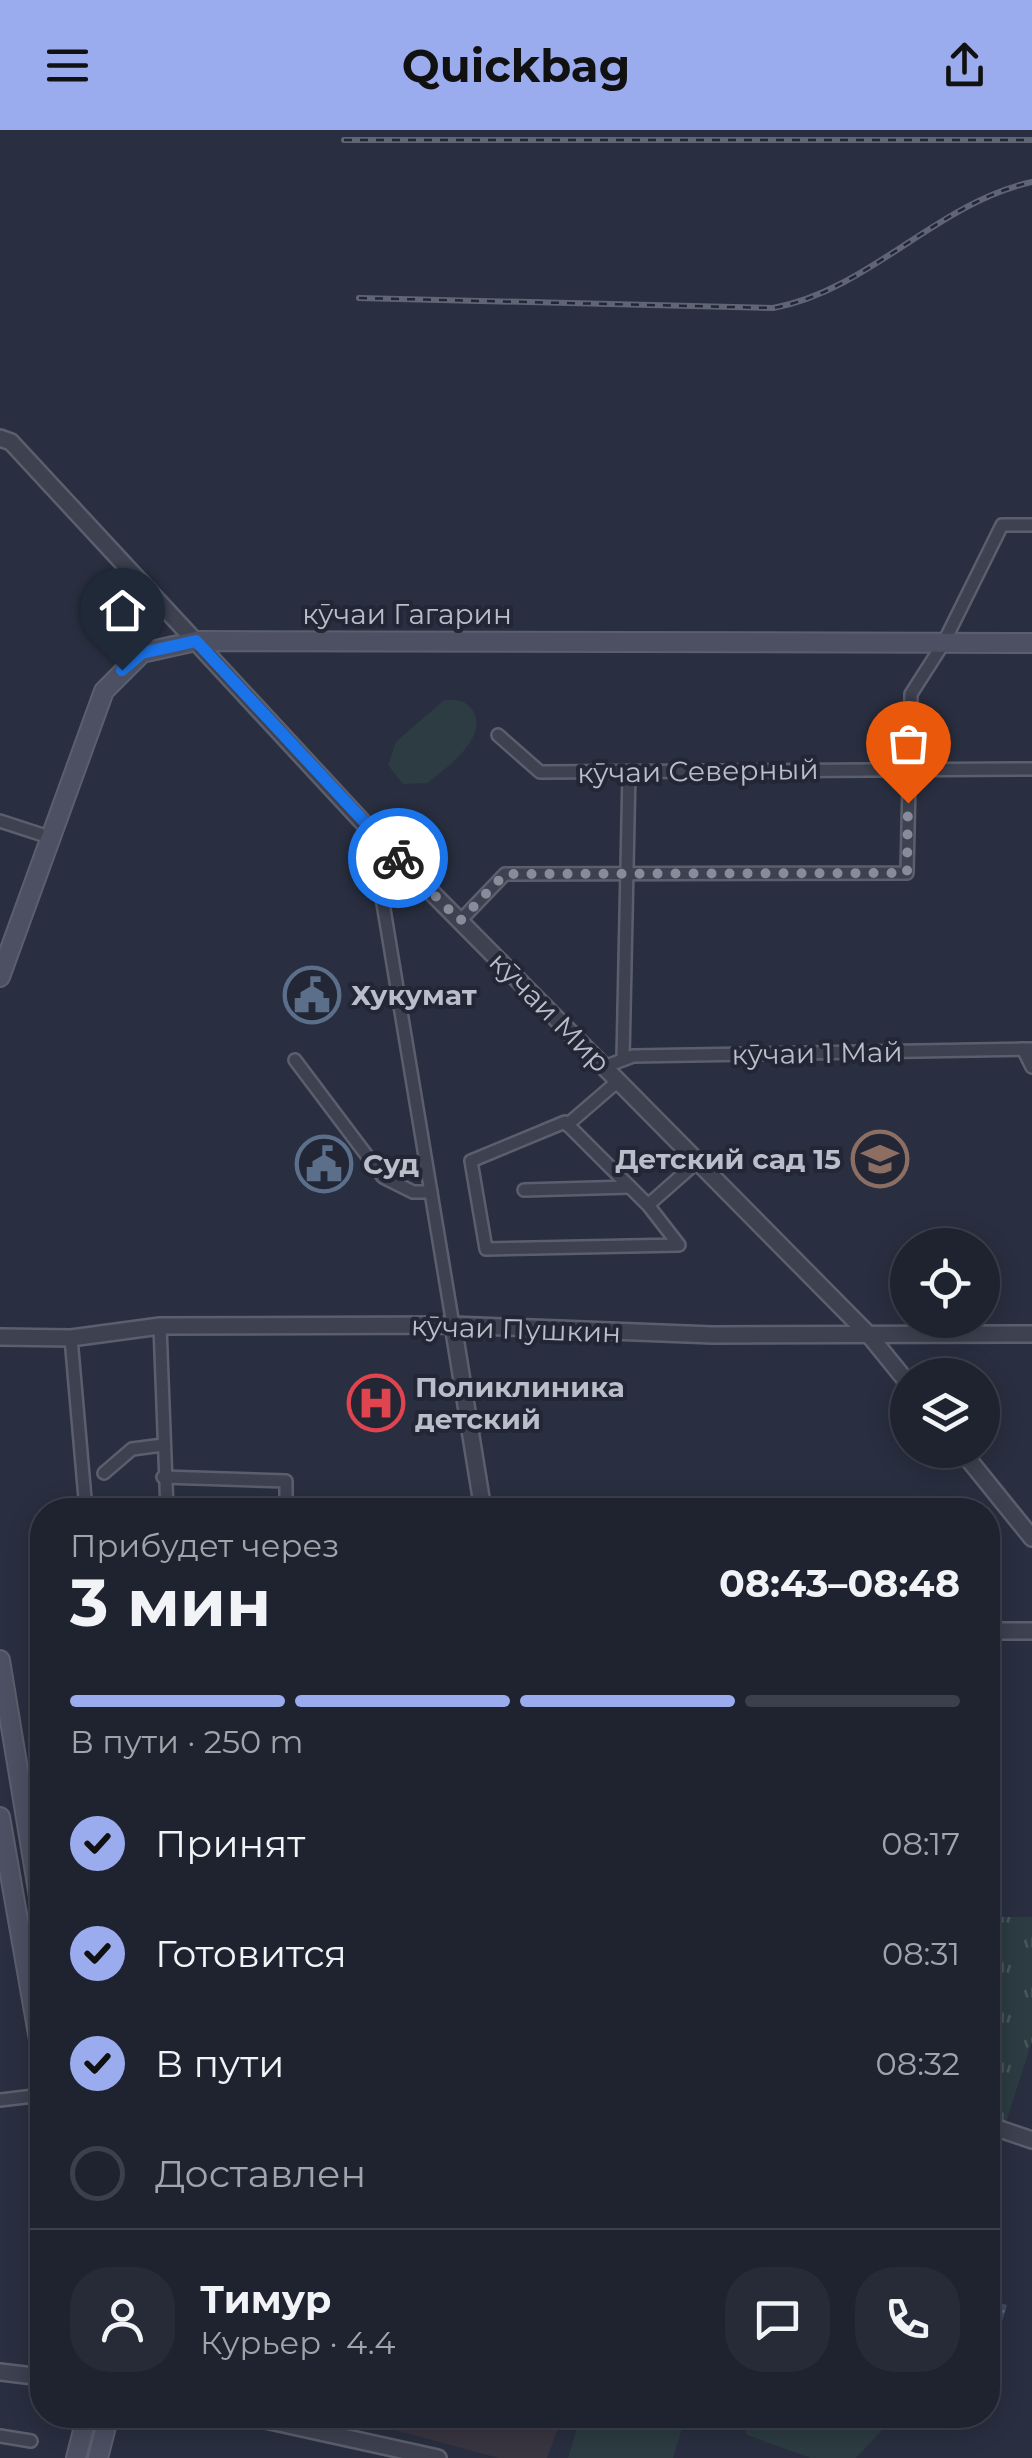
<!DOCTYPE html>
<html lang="ru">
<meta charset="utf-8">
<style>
:root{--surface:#1f2330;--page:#272b38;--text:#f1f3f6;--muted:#a1a4ab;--line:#3c404c;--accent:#9bacee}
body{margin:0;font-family:Montserrat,sans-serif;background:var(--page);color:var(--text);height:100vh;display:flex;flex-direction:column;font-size:38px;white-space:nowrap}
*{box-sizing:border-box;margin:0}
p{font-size:32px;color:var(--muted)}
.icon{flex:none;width:55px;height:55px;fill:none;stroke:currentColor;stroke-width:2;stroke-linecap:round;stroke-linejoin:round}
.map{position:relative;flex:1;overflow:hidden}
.panel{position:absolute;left:30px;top:1368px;width:970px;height:930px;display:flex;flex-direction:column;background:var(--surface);border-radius:40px;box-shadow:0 5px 25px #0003,0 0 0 2px var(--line)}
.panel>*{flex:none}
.buttons{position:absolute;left:890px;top:1098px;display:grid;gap:20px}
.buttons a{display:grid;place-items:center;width:110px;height:110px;border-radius:50%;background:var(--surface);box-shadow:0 5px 25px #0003,0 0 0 2px var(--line);font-size:50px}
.pin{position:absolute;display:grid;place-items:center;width:85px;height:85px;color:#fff;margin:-102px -42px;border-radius:50% 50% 50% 0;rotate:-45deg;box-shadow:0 0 10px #0007}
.pin .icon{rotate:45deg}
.courier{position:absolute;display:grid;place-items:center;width:100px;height:100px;margin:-50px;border:8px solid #1a73e8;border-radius:50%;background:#fff;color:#222;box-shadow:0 2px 12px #0007}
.headline em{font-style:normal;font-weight:700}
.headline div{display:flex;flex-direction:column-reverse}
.headline{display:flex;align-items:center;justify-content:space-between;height:170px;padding:0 40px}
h1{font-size:65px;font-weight:700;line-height:75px}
.bar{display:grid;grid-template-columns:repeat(4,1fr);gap:15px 10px;align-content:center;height:120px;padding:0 40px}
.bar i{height:12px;border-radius:8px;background:var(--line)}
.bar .selected{background:var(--accent)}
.bar p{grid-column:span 4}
.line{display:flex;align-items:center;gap:25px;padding:0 40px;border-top:2px solid var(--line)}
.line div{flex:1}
.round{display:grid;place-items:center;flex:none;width:105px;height:105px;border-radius:40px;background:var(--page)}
ol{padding:0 40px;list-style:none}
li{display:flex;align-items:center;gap:30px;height:110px}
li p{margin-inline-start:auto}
li .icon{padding:10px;border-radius:50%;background:var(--accent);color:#111;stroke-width:4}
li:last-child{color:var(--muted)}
li i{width:55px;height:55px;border:5px solid var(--line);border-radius:50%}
header{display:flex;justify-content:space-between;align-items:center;height:130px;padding:0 40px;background:var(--accent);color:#111;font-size:45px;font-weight:700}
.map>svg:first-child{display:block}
.medical{fill:#393541}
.grass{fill:#2c3c42}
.park{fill:url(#park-tufts)}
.water{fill:url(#water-rules)}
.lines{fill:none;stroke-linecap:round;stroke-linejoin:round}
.minor-casing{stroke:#5b5f6d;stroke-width:16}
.tertiary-casing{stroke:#5b5f6d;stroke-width:20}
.secondary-casing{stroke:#5b5f6d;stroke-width:22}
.minor{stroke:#3d4150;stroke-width:11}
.tertiary{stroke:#3d4150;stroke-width:15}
.secondary{stroke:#4c5062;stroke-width:18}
.rail-casing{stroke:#606576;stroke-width:6}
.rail{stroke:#222635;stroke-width:2.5;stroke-dasharray:8;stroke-linecap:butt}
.done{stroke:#878b9a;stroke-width:10;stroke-dasharray:0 18}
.route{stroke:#1a73e8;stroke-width:12}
.labels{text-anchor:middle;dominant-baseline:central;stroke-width:8;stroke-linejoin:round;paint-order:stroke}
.street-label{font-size:28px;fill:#babdca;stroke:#222635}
.poi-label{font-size:28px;font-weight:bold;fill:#babdca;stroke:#222635;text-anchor:start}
</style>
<header><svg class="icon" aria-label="menu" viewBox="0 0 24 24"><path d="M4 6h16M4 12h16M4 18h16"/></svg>Quickbag<svg class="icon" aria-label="share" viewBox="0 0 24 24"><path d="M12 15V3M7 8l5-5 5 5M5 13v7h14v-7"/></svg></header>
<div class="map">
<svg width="1032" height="2328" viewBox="0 0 1032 2328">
<defs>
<pattern id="park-tufts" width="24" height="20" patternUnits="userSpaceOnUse" patternTransform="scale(2.5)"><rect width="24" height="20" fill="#2c3c42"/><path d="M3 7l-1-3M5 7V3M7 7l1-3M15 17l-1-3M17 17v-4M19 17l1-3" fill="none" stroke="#48565c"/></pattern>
<pattern id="water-rules" width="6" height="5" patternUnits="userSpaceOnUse" patternTransform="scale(2.5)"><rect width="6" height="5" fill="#414a67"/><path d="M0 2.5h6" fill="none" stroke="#5a627b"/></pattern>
</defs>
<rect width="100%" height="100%" fill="#292f40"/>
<path class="medical" d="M 339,2285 L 563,2285 L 547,2328 L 499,2328 Z"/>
<g class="grass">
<path d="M 444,570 C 456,569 467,570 473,581 C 489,608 445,639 427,653 L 403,654 L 388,635 L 396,612 Z"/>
<path d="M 581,2285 L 686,2285 L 673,2328 L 568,2328 Z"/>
<path d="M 737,2285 L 888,2285 L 883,2299 L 856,2328 L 811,2328 L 747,2305 Z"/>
</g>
<path class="park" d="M 988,1787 L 1032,1787 L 1032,1911 L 1006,1992 L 988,1986 Z"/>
<path class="water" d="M 988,2169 L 1007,2175 L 988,2238 Z"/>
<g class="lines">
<g class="minor-casing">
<g id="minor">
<path d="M 498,605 L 540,642 L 1031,639"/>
<path d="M 0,691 L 49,707"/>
<path d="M 371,701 L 453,1195"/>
<path d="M 460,791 L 505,744 L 907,743 L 911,564 L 943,514 L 1002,395 L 1032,395"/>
<path d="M 1023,919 L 1032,937"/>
<path d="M 623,929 L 629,642"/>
<path d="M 295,930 L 383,1047 L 413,1062 L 431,1062"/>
<path d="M 604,937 L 633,926 L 1032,919"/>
<path d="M 567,995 L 618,951"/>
<path d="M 524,1060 L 630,1057"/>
<path d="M 648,1075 L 565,992 L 471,1031 L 486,1119 L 679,1115 L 648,1075 L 698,1031"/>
<path d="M 160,1196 L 167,1380"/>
<path d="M 71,1208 L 86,1380"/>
<path d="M 104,1343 L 132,1319 L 163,1315"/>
<path d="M 163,1347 L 286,1351 L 286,1380"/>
<path d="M 0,1970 L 42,1965"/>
<path d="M 0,2306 L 31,2311"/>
</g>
</g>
<g class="tertiary-casing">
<g id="tertiary">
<path d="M 0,308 L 11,312 L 371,701 L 869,1205 L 908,1253"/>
<path d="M 453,1195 L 483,1380"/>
<path d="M 0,1207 L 71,1208 L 160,1196 L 453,1195 L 713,1205 L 1032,1204"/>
<path d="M 961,1320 L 1032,1408"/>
<path d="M 988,1501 L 1032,1501"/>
<path d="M 988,1995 L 1032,2010"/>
<path d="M 0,2242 L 42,2247"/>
<path d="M 243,2285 L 438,2328"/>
</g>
</g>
<g class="secondary-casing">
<g id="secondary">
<path d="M 0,847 L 104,561 L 142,523 L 196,511 L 1032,513"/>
<path d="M 0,1530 L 42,1785"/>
<path d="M 0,1687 L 42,1927"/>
<path d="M 76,2328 L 87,2285"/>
<path d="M 98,2328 L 109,2285"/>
</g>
</g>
<use href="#minor" class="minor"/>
<use href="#tertiary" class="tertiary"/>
<use href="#secondary" class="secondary"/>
<g class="rail-casing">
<g id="rail">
<path d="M 344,10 L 1032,10"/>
<path d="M 359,168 L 773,178 C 870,160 936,73 1032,52"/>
</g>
</g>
<use href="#rail" class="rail"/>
</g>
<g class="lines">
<path class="done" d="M 398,728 L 460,791 L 505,744 L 907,743 L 908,673"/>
<path class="route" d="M 122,540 L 142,523 L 196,511 L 398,728"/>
</g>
<defs>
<g id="civic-ring" transform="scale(2.875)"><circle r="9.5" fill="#222635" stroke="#5c6f8a" stroke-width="1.5"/><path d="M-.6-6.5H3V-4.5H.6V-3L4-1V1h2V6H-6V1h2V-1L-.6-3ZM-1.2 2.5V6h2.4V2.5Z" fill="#5c6f8a"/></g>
<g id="school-ring" transform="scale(2.875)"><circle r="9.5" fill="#222635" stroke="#8d6e63" stroke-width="1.5"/><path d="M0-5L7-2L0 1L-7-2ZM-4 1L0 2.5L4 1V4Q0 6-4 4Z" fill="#8d6e63"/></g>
<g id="hospital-ring" transform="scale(2.875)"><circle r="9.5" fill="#222635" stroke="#e0444e" stroke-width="1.5"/><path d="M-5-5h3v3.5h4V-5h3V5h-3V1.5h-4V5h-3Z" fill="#e0444e"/></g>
</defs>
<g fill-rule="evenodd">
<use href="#civic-ring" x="312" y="865"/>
<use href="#school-ring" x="880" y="1029"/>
<use href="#civic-ring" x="324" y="1034"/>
<use href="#hospital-ring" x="376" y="1273"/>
</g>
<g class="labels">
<g class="street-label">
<text x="407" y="484">кӯчаи Гагарин</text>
<text transform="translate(698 641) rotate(-1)">кӯчаи Северный</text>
<text transform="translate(550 882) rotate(45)">кӯчаи Мир</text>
<text transform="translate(817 923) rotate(-1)">кӯчаи 1 Май</text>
<text transform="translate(516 1199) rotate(2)">кӯчаи Пушкин</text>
</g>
<g class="poi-label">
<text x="351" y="865">Хукумат</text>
<text x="841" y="1029" text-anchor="end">Детский сад 15</text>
<text x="363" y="1034">Суд</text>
<text x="415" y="1257">Поликлиника<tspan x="415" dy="32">детский</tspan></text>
</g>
</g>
</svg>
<div class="buttons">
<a><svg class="icon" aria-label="locate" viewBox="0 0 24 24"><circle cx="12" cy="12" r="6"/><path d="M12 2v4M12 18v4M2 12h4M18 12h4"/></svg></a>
<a><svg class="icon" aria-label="layers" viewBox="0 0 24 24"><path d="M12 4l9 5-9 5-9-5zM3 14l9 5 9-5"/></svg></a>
</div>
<div class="pin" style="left:908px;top:673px;background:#ea580c"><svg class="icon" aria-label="bag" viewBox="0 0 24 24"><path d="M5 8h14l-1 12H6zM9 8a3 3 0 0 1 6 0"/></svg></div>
<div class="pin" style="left:122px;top:540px;background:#1f2937"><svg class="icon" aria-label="home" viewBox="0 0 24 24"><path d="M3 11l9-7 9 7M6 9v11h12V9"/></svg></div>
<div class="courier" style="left:398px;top:728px"><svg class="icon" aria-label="bike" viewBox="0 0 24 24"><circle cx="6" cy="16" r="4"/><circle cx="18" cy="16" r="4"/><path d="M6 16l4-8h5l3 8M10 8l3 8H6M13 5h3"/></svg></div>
<section class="panel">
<div class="headline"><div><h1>3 мин</h1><p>Прибудет через</p></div><em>08:43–08:48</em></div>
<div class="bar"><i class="selected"></i><i class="selected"></i><i class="selected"></i><i></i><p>В пути · 250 m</p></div>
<ol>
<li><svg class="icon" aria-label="check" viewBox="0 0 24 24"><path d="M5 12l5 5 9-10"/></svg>Принят<p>08:17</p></li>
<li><svg class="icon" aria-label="check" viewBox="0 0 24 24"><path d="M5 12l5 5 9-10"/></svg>Готовится<p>08:31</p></li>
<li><svg class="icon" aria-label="check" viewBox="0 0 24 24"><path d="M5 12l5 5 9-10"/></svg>В пути<p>08:32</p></li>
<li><i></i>Доставлен</li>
</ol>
<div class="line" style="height:180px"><a class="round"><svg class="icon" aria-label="person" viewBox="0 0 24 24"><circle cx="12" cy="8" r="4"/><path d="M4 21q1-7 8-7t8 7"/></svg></a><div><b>Тимур</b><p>Курьер · 4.4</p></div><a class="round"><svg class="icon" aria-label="chat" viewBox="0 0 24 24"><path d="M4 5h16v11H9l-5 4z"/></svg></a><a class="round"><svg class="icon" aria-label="phone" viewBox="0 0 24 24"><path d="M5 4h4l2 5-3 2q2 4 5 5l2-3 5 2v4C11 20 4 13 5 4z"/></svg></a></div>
</section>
</div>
